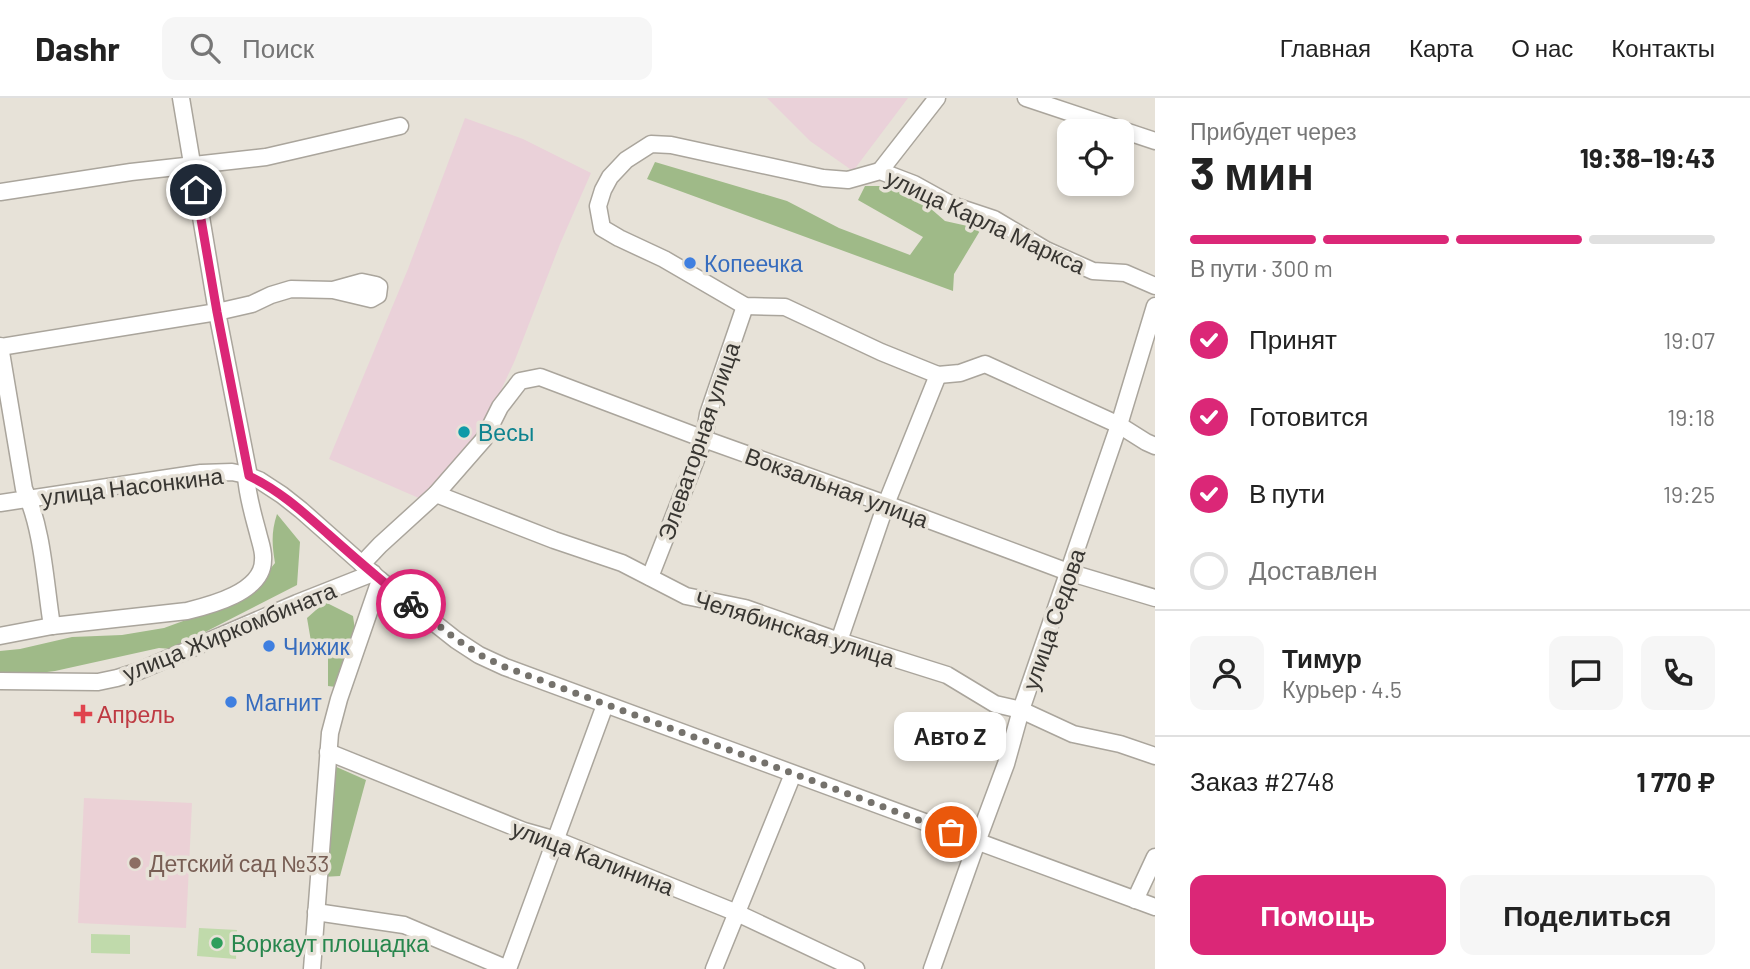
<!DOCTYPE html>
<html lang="ru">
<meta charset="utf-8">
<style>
:root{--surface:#fff;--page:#f6f6f6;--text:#222;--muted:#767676;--line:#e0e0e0;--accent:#db2777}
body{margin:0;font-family:Barlow,sans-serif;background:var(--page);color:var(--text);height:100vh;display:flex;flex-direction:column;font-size:26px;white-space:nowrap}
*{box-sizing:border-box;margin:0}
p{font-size:23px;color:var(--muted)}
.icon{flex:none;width:38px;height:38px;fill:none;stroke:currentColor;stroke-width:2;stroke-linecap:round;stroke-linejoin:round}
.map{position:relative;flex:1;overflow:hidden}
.drawer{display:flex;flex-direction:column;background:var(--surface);width:595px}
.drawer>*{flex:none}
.buttons{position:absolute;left:1057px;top:21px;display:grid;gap:14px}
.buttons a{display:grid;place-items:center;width:77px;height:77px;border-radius:14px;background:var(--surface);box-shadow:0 4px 10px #0003;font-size:35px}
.pin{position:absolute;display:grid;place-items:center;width:60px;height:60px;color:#fff;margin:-30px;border:4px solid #fff;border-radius:50%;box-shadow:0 2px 7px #0007}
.courier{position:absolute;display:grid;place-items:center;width:70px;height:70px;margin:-35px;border:5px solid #db2777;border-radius:50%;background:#fff;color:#222;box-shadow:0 2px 9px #0007}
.bubble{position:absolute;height:49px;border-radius:14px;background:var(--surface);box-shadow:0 4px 10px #0003;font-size:23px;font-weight:700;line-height:49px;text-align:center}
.head em{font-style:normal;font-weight:700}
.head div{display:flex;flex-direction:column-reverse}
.head{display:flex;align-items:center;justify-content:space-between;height:119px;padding:0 35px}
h1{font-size:46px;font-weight:700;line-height:52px}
.bar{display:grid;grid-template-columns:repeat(4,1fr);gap:10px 7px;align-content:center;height:84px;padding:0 35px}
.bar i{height:9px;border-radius:5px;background:var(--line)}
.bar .selected{background:var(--accent)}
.bar p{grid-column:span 4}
.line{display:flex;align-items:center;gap:18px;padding:0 35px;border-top:2px solid var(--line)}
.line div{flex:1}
.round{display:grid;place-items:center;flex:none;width:74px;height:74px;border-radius:14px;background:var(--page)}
ol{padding:0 35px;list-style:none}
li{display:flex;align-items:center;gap:21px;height:77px}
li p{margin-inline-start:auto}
li .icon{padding:7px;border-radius:50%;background:var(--accent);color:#fff;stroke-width:4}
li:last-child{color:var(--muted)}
li i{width:38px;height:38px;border:4px solid var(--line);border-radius:50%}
.button{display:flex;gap:14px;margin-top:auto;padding:14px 35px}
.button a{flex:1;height:80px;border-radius:14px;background:var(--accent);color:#fff;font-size:28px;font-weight:700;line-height:80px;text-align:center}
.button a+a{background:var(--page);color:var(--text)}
header{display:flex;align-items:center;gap:42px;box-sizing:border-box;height:98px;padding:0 35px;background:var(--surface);border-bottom:2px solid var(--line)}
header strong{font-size:33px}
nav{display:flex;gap:38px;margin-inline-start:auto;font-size:24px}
.search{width:490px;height:63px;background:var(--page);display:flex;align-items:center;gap:18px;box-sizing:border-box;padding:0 24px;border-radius:14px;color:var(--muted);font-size:26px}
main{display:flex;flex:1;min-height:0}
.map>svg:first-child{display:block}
.industrial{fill:#ead1d9}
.education{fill:#ebd1d6}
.green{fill:#c0daab}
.forest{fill:#9fba88}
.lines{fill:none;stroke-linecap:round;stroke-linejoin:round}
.minor-casing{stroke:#aaa59c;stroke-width:19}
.minor{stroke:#fff;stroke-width:16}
.done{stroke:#75726c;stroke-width:7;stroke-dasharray:0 12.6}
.route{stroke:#db2777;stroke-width:9}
.shop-dot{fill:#3f7fe0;stroke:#e7e2d8;stroke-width:2.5}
.culture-dot{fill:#0f9aa8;stroke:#e7e2d8;stroke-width:2.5}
.health-dot{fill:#e0444e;stroke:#e7e2d8;stroke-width:2.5}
.education-dot{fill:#8d6e63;stroke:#e7e2d8;stroke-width:2.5}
.leisure-dot{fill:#2e9e5b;stroke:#e7e2d8;stroke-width:2.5}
.labels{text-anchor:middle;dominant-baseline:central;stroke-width:7;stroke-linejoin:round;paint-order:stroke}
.street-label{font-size:23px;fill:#383632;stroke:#e7e2d8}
.shop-label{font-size:23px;fill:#366cbe;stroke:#e7e2d8;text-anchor:start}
.culture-label{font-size:23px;fill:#0d838f;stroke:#e7e2d8;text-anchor:start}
.health-label{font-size:23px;fill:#be3a42;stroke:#e7e2d8;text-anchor:start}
.education-label{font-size:23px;fill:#785e54;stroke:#e7e2d8;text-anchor:start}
.leisure-label{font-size:23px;fill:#27864d;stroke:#e7e2d8;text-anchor:start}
</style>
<header>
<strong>Dashr</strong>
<div class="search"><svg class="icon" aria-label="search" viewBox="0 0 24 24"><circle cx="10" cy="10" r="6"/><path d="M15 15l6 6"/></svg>Поиск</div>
<nav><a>Главная</a><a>Карта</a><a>О нас</a><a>Контакты</a></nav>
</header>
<main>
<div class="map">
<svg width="1155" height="871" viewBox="0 0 1155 871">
<rect width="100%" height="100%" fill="#e7e2d8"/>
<g class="industrial">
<path d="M 767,0 L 908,0 L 853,73 L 810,43 Z"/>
<path d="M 465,20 L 523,41 L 591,75 L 560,146 L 515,262 L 484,329 L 421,401 L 329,361 L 408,171 Z"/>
</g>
<path class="education" d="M 84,700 L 192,705 L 186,830 L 78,825 Z"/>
<g class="green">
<path d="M 199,830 L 237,832 L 236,861 L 197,858 Z"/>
<path d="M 91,836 L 130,837 L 130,856 L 91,855 Z"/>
</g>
<g class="forest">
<path d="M 655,64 L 787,103 L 839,130 L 910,157 L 923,139 L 858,102 L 865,88 L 889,88 L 922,103 L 945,123 L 981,131 L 954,176 L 953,193 L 647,81 Z"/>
<path d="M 277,416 L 300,444 L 297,487 L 172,551 L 159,550 L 55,573 L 0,580 L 0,553 L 20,551 L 72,539 L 122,537 L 164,530 L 216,511 L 258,486 L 275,465 C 272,447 271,434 277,416 Z"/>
<path d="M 325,504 L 353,518 L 355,532 L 336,589 L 328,588 L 328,559 L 313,555 L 307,520 Z"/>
<path d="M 332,667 L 366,682 L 340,778 L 322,779 Z"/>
</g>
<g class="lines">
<g class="minor-casing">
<g id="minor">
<path d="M 181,0 L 217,214 L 249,378"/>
<path d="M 1026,0 L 1155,43"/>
<path d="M 880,73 L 937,0"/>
<path d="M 0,94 L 131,74 L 266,59 L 400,28"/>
<path d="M 1155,188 L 1125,175 L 1093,173 L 1046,152 L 994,121 L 952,107 L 914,86 L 880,73 L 848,82 L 823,80 L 671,47 L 651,46 L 626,62 L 610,79 L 603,92 L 598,108 L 602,130 L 619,140 L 664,161 L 745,208 L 785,209 L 881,254 L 938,277 L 960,275 L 985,266 L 1119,327 L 1146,344 L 1155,348"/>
<path d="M 0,248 L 24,391 C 43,430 45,485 52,528"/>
<path d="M 0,249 L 217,214 L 252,206 L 271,197 L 291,191 L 333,192 L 371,201 L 378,197 L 379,189 L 376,187 L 362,184 L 333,192"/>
<path d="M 436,396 L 554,442 L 622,465 L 686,498 L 745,510 L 839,543 L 947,577 L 995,606 L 1021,612 L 1073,636 L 1120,646 L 1155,658"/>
<path d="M 0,405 L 201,375 L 232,374 L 246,377 L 259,382 L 282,397 L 301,412 L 380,482 L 456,542 L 479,557 L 505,569 L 1155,809"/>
<path d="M 362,466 L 380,447 L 436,396 L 484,341 L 500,309 L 520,283 L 540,279 L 704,341 L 886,406 L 1068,474 L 1155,500"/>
<path d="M 650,479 L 704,341 L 708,316 L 745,208"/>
<path d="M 0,538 L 52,528 L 187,513 C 211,507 263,494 263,462 C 264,453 260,444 258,435 C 253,416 247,397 246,377"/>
<path d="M 839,543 L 886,406 L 938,277"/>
<path d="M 0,583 L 98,584 L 117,580 L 139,573 L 297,505 L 373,475"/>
<path d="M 328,654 L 524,733 L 556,742 L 737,815 L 856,871"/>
<path d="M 1135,802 L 1155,759"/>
<path d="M 316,814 L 404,827 L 508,871"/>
<path d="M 312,871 L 330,635 L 339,601 L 380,482"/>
<path d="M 508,871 L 605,607"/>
<path d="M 714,871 L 793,676"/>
<path d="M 932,871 L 977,744 L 1006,666 L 1021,612 L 1119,327 L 1155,208"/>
</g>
</g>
<use href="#minor" class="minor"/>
</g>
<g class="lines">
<path class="done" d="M 411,506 L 456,541 L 480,557 L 505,569 L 951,734"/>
<path class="route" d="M 196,92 L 217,214 L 249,378 C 279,392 303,414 328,436 C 355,460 382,484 411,506"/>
</g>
<g class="shop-dot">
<circle cx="690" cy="165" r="7"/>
<circle cx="269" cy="548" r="7"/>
<circle cx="231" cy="604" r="7"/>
</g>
<circle class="culture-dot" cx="464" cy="334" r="7"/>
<path class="health-dot" d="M79.5 605.5h7v7h7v7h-7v7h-7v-7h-7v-7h7z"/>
<circle class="education-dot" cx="135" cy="765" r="7"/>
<circle class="leisure-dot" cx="217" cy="845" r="7"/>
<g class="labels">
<g class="street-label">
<text transform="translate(986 123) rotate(25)">улица Карла Маркса</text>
<text transform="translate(698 343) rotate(-71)">Элеваторная улица</text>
<text transform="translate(132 388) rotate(-7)">улица Насонкина</text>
<text transform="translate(837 389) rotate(20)">Вокзальная улица</text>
<text transform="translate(1053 521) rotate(-71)">улица Седова</text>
<text transform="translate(795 530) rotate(17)">Челябинская улица</text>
<text transform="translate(229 533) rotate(-22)">улица Жиркомбината</text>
<text transform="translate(593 759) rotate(21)">улица Калинина</text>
</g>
<g class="shop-label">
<text x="704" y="165">Копеечка</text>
<text x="283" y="548">Чижик</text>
<text x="245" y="604">Магнит</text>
</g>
<g class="culture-label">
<text x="478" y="334">Весы</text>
</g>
<g class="health-label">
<text x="97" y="616">Апрель</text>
</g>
<g class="education-label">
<text x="149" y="765">Детский сад №33</text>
</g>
<g class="leisure-label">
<text x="231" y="845">Воркаут площадка</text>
</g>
</g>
</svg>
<div class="buttons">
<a><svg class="icon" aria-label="locate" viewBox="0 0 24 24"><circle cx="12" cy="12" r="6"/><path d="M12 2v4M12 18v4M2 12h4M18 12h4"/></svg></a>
</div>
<div class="pin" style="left:951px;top:734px;background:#ea580c"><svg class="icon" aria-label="bag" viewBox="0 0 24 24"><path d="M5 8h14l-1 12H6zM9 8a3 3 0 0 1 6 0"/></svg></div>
<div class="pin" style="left:196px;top:92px;background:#1f2937"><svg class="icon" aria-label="home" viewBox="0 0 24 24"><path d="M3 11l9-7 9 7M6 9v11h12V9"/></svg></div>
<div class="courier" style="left:411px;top:506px"><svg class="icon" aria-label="bike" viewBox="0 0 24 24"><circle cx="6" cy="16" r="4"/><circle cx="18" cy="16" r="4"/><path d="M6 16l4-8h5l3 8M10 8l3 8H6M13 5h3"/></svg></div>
<div class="bubble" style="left:894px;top:614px;width:112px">Авто Z</div>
</div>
<section class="drawer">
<div class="head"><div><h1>3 мин</h1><p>Прибудет через</p></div><em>19:38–19:43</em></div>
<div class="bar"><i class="selected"></i><i class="selected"></i><i class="selected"></i><i></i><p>В пути · 300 m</p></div>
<ol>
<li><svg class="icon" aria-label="check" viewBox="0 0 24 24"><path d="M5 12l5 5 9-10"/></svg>Принят<p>19:07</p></li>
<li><svg class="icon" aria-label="check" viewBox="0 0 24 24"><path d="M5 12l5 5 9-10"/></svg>Готовится<p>19:18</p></li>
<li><svg class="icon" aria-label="check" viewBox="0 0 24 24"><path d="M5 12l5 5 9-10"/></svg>В пути<p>19:25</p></li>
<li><i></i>Доставлен</li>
</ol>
<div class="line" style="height:126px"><a class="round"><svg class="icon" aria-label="person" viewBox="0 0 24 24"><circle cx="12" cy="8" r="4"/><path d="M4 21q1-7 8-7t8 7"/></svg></a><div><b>Тимур</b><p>Курьер · 4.5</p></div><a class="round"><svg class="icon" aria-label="chat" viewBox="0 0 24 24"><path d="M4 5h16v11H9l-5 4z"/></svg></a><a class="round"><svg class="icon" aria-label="phone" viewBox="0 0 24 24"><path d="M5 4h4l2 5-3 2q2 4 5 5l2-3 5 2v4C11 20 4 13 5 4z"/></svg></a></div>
<div class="line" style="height:91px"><div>Заказ #2748</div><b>1 770 ₽</b></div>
<div class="button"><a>Помощь</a><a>Поделиться</a></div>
</section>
</main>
